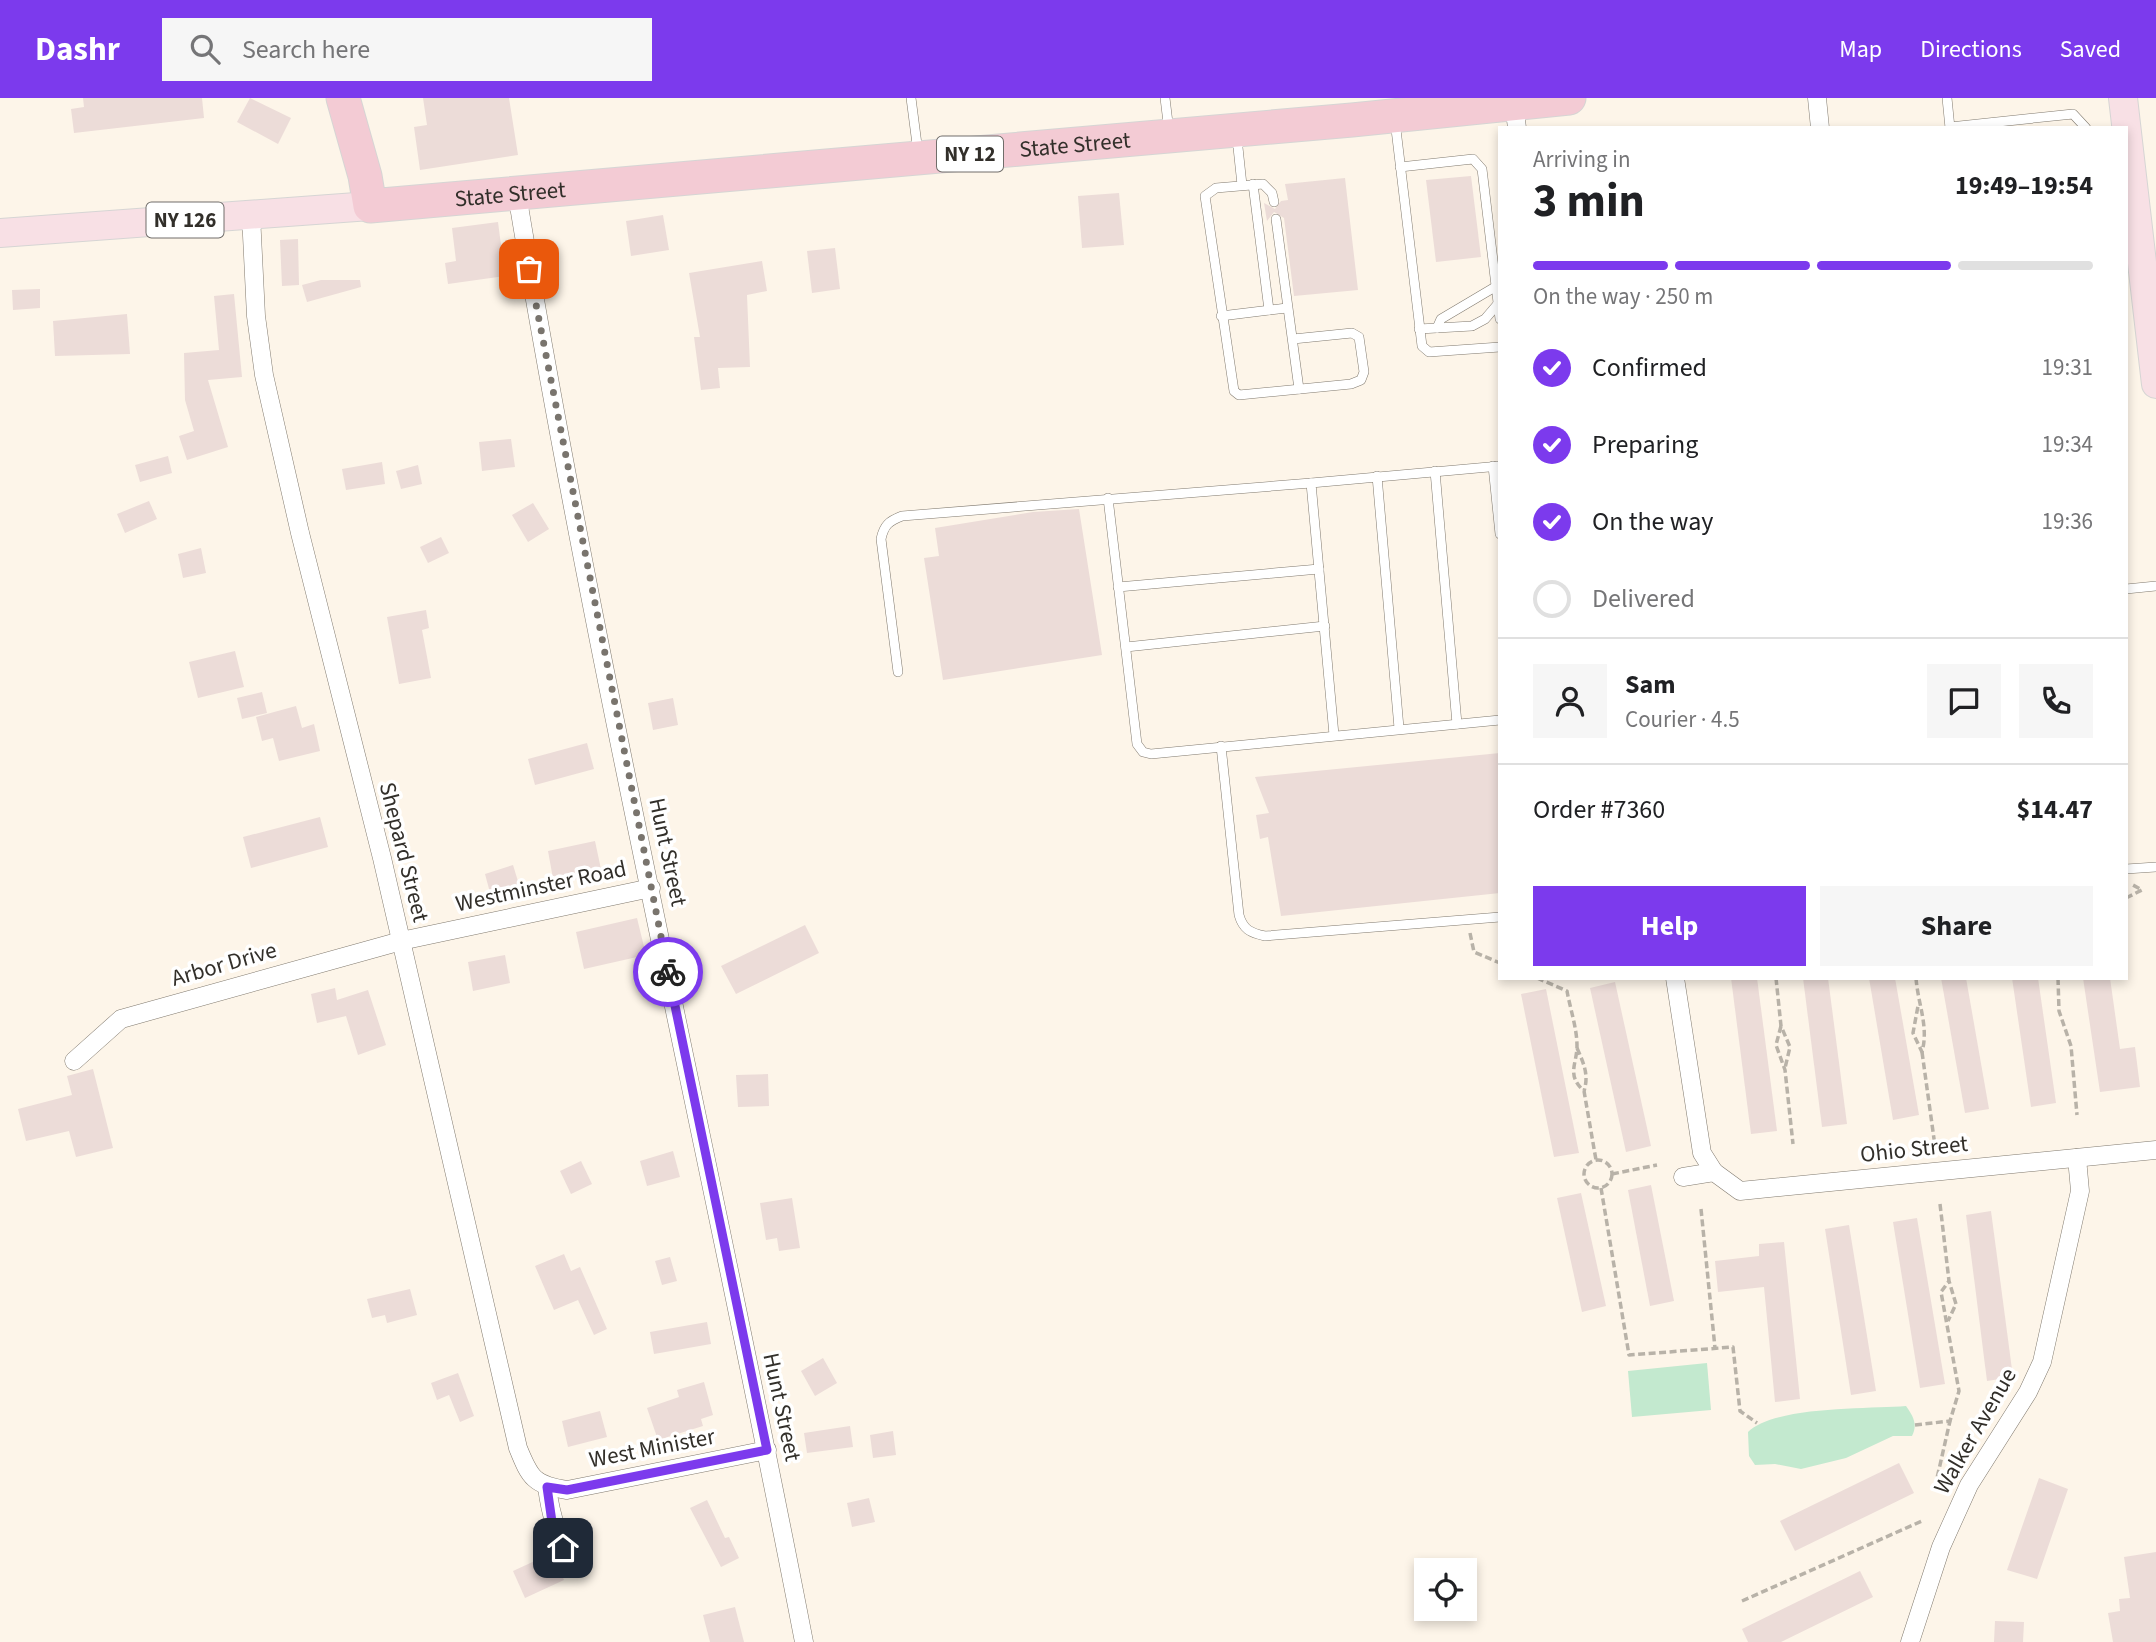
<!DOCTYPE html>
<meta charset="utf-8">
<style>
:root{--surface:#fff;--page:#f6f6f6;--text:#202124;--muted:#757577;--line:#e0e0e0;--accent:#7c3aed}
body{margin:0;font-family:"Source Sans 3",sans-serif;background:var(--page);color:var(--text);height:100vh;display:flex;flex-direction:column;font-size:26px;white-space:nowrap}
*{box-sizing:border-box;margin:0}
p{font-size:23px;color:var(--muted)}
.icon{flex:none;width:38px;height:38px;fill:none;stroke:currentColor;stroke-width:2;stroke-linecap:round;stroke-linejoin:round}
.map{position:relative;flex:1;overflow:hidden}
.details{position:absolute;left:1498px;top:28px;width:630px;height:854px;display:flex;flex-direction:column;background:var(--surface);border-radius:0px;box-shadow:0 4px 10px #0003}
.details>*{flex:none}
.tools{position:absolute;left:1414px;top:1460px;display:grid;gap:14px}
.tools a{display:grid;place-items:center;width:63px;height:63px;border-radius:0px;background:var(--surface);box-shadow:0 4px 10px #0003;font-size:35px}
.pin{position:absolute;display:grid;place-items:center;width:60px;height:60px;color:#fff;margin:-30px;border-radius:14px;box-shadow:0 4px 10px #0006}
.courier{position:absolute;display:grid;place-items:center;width:70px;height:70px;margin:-35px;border:5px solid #7c3aed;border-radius:50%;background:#fff;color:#222;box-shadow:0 2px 9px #0007}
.headline em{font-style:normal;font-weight:700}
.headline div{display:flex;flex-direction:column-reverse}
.headline{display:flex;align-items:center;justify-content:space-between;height:119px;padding:0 35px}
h1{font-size:46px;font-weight:700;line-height:52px}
.bar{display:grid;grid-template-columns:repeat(4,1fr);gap:10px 7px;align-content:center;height:84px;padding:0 35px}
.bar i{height:9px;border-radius:5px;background:var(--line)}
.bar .active{background:var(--accent)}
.bar p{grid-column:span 4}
.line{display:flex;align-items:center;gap:18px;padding:0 35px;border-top:2px solid var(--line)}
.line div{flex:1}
.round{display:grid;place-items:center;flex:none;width:74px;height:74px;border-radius:0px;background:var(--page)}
ol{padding:0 35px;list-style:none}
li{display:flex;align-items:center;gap:21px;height:77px}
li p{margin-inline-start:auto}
li .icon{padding:7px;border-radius:50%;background:var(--accent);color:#fff;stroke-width:4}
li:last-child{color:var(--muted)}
li i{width:38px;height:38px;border:4px solid var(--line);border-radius:50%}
.action{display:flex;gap:14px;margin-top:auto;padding:14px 35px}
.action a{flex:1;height:80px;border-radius:0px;background:var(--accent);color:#fff;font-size:28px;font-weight:700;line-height:80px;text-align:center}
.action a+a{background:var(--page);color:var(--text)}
header{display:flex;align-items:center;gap:42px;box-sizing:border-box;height:98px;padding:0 35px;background:var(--accent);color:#fff}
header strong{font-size:33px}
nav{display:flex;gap:38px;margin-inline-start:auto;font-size:24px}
.search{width:490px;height:63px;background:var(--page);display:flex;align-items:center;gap:18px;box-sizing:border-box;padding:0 24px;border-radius:0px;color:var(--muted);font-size:26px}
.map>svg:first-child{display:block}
.green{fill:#c3e9cf}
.building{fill:#ecdcd8}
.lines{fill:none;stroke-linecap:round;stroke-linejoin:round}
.lane-casing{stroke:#817a6f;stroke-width:10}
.street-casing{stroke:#817a6f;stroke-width:19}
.primary-casing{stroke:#d6d5d4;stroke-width:30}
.highway-casing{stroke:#d6d5d4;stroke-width:35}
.path{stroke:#b8b2a8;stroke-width:3.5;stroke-dasharray:7 3.5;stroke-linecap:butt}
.lane{stroke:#fff;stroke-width:9}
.street{stroke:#fff;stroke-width:18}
.primary{stroke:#f8e0e5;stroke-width:28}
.highway{stroke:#f3cbd4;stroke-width:33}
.done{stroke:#79746d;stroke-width:7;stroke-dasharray:0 12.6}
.route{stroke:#7c3aed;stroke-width:9}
.labels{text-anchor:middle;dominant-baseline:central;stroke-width:7;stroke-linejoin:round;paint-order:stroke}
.shield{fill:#fff;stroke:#706d6a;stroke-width:2}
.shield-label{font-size:21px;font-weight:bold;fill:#322f2a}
.street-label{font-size:23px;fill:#322f2a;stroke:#fff}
</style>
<header>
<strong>Dashr</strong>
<div class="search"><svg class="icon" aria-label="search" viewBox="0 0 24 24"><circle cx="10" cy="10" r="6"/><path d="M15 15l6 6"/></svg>Search here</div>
<nav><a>Map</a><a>Directions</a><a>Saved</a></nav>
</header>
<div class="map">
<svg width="2156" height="1544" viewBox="0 0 2156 1544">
<rect width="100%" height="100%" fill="#fdf5e9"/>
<g class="green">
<path d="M 1707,1265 L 1711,1312 L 1632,1319 L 1628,1273 Z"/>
<path d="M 1906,1308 C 1913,1318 1918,1326 1912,1338 L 1893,1338 L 1846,1360 L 1801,1371 L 1775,1366 L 1755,1367 L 1749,1358 L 1748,1334 C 1774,1308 1867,1311 1906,1308 Z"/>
</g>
<g class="building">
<path d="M 83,0 L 202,0 L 204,20 L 74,35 L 71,11 L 84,9 Z"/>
<path d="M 250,0 L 291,20 L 278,46 L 237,24 Z"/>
<path d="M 423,0 L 509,0 L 518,57 L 420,72 L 414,29 L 427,27 Z"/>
<path d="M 1471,78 L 1481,159 L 1436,164 L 1426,82 Z"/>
<path d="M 1345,80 L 1358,192 L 1294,198 L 1284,120 L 1274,114 L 1267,123 L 1264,105 L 1275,111 L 1281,103 L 1288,102 L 1285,86 Z"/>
<path d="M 1119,95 L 1124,147 L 1082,150 L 1078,98 Z"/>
<path d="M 663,117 L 669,152 L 631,158 L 626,123 Z"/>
<path d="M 498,124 L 505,178 L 448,186 L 445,165 L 456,163 L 452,130 Z"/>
<path d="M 298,141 L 299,187 L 282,188 L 280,142 Z"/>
<path d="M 835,150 L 840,191 L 812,195 L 807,153 Z"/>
<path d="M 762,163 L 767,193 L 747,197 L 750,269 L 718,270 L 720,290 L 701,292 L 694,239 L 700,239 L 689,175 Z"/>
<path d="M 321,182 L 360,182 L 361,189 L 307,204 L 302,187 Z"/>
<path d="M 40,191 L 40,210 L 13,212 L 12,192 Z"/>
<path d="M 234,196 L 242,279 L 208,282 L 228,349 L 187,362 L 179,338 L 194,333 L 185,302 L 184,255 L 219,252 L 214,198 Z"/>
<path d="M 127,216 L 130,256 L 55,258 L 53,223 Z"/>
<path d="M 511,341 L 515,369 L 482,373 L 479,344 Z"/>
<path d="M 168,358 L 172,375 L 140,384 L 135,367 Z"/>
<path d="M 382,364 L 385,386 L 346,392 L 342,371 Z"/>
<path d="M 418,367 L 422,386 L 401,391 L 396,373 Z"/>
<path d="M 149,403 L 157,421 L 125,435 L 117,416 Z"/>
<path d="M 533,405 L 549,431 L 528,444 L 512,417 Z"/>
<path d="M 1079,411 L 1102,557 L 943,582 L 924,460 L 939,458 L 935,430 L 1033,414 Z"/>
<path d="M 441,439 L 449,455 L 428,465 L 420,449 Z"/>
<path d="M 201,450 L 206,475 L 183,480 L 178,456 Z"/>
<path d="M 426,512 L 429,530 L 422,532 L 431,580 L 399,586 L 387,519 Z"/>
<path d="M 235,553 L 244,589 L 198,600 L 189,564 Z"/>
<path d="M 262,594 L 267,615 L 242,621 L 237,600 Z"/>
<path d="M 673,600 L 678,627 L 653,632 L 648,605 Z"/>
<path d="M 296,608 L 302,630 L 314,626 L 320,653 L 279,663 L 273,640 L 262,643 L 256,619 Z"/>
<path d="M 587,645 L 594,671 L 535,687 L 528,661 Z"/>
<path d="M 1500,655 L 1500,795 L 1281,818 L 1268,739 L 1260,741 L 1256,717 L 1269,715 L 1255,679 Z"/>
<path d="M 320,719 L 328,749 L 251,770 L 243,739 Z"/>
<path d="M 595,743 L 602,776 L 554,786 L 548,753 Z"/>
<path d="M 513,767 L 521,793 L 492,802 L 485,776 Z"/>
<path d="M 637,820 L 646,857 L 584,871 L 576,834 Z"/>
<path d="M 805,827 L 819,855 L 736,896 L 721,868 Z"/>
<path d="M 505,857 L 510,885 L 473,893 L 468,864 Z"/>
<path d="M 1731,880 L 1757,880 L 1777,1033 L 1751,1036 Z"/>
<path d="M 1803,880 L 1828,880 L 1847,1026 L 1822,1029 Z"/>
<path d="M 1869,880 L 1895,880 L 1919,1017 L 1893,1022 Z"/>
<path d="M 1941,880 L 1966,880 L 1989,1011 L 1965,1015 Z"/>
<path d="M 2012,880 L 2038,880 L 2056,1005 L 2031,1009 Z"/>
<path d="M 2083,880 L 2110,880 L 2120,951 L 2135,949 L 2140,989 L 2100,994 Z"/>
<path d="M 1615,884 L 1651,1048 L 1626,1054 L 1590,890 Z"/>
<path d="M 335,890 L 337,902 L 368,892 L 386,947 L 358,957 L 346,918 L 317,925 L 311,896 Z"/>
<path d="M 1546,891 L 1579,1055 L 1554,1059 L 1521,896 Z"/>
<path d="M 93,971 L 113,1050 L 76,1059 L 69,1033 L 26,1043 L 18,1011 L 72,997 L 67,978 Z"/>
<path d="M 768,976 L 769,1008 L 738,1009 L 736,977 Z"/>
<path d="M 673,1053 L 680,1079 L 647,1088 L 640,1063 Z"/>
<path d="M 581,1063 L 592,1086 L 571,1096 L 560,1073 Z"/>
<path d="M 1651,1087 L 1674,1203 L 1650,1208 L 1628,1092 Z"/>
<path d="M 1581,1095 L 1606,1208 L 1582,1214 L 1557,1100 Z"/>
<path d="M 792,1100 L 800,1150 L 779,1153 L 777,1140 L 766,1142 L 760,1105 Z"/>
<path d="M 1991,1113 L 2013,1279 L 1987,1283 L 1966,1117 Z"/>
<path d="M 1917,1120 L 1945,1286 L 1920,1290 L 1893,1124 Z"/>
<path d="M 1849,1127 L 1876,1293 L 1851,1297 L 1825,1131 Z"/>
<path d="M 1784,1144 L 1800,1301 L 1775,1304 L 1764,1189 L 1718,1194 L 1715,1163 L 1759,1158 L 1759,1146 Z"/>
<path d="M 564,1156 L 571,1173 L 580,1169 L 607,1231 L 594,1237 L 578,1202 L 554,1212 L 535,1168 Z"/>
<path d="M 670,1159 L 677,1183 L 662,1187 L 655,1163 Z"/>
<path d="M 410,1191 L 417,1217 L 387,1225 L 385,1217 L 372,1220 L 367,1201 Z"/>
<path d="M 707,1224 L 711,1246 L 654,1256 L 650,1234 Z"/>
<path d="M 823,1260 L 837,1285 L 815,1298 L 801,1273 Z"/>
<path d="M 458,1275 L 474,1318 L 460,1324 L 449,1297 L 437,1302 L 431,1285 Z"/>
<path d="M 704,1284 L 713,1317 L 701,1321 L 703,1328 L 658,1342 L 647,1310 L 679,1299 L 677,1292 Z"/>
<path d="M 600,1313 L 607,1339 L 568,1349 L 562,1323 Z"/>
<path d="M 850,1328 L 853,1349 L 807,1355 L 804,1335 Z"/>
<path d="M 893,1333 L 896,1357 L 873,1360 L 870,1337 Z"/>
<path d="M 1899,1365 L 1914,1395 L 1795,1453 L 1780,1423 Z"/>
<path d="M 2039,1380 L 2068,1391 L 2037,1481 L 2007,1472 Z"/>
<path d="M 869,1400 L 875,1424 L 852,1429 L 847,1405 Z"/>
<path d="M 707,1402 L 725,1440 L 729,1439 L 739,1460 L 721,1469 L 690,1410 Z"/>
<path d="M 2156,1454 L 2156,1544 L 2113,1544 L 2108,1515 L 2120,1513 L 2119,1501 L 2130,1500 L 2124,1459 Z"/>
<path d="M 552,1455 L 564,1482 L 525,1500 L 513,1473 Z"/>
<path d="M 1860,1473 L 1873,1499 L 1781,1544 L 1748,1544 L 1742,1531 Z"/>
<path d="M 735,1509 L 744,1544 L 710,1544 L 703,1517 Z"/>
<path d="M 1995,1523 L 2024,1524 L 2023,1544 L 1994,1544 Z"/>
</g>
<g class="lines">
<g class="lane-casing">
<g id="lane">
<path d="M 911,0 L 918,54"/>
<path d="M 1165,0 L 1169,33"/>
<path d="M 1947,0 L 1950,30"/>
<path d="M 1395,23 L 1422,248 L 1429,254 L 1500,249"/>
<path d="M 1950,29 L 2073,16 L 2086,30"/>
<path d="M 1237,40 L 1242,87"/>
<path d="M 1400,69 L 1473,61 L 1482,71 L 1500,221"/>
<path d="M 1253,86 L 1269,212"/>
<path d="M 1274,104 L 1272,95 L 1263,86 L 1216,90 L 1205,98 L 1234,293 L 1239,297 L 1351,286 L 1361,282 L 1364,274 L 1359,239 L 1352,235 L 1293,241"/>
<path d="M 1276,121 L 1299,291"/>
<path d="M 1221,218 L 1287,210"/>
<path d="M 1437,230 L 1441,221 L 1495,189"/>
<path d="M 1419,231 L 1472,228 L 1485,221 L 1497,207"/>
<path d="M 1493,368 L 1500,436"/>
<path d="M 1435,373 L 1457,626"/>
<path d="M 1377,378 L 1399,630"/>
<path d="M 1108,400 L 1137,646 L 1143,654 L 1151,656 L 1500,622"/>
<path d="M 1118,489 L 1319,471"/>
<path d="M 2126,491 L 2156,488"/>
<path d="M 1126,549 L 1325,528"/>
<path d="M 898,574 L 881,441 C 884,427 889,423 902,418 L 1311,385"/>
<path d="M 1334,637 L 1311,385 L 1500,368"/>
<path d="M 1221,648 L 1239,817 C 1243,831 1250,835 1265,838 L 1500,819"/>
<path d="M 2126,771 L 2156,769"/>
</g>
</g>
<g class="street-casing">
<g id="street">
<path d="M 1817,0 L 1820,30"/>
<path d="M 1514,6 L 1517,30"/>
<path d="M 517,96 C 597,581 711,1061 804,1544"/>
<path d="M 251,117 L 256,218 L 264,277 L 300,435 L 382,760 L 518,1350 C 530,1380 534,1387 567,1392 L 767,1352"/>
<path d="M 1675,880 L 1702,1055 L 1714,1074"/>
<path d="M 74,963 L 121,921 L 401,843 L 651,790"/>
<path d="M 1683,1079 L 1714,1074 L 1740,1093 L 2156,1052"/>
<path d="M 547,1389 C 551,1420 558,1442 577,1468"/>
<path d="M 1910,1544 L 1941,1449 L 1969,1387 L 2028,1294 L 2042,1264 L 2080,1093 L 2077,1060"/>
</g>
</g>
<g class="primary-casing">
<g id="primary">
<path d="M 2123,0 L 2156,286"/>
<path d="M 0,135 L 370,108"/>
</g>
</g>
<g class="highway-casing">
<g id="highway">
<path id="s1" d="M 343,0 L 365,78 L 370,108 L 1352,22 L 1569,0"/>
</g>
</g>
<g class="path">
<path d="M 2126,800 L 2142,792 L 2131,786"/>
<path d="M 1470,835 L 1474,854 L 1500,865"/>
<path d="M 1537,880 L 1567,893 C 1570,910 1577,930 1577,948 C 1577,966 1566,977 1584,993 L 1596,1062"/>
<path d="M 1776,880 L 1781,928 L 1790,949 L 1785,970"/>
<path d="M 1916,880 C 1918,907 1929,928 1922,954 L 1913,935 L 1918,908"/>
<path d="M 2058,880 L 2059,913 L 2071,948 L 2077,1017"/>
<path d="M 1781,928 L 1776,947 L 1785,972 L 1793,1046"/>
<path d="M 1577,950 C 1584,966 1589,977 1584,993"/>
<path d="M 1922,954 L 1935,1048"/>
<circle cx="1598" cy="1076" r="14"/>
<path d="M 1612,1076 L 1657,1067"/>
<path d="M 1601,1090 L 1629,1257 L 1733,1249 L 1740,1313 L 1757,1325"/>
<path d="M 1940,1106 L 1949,1183 L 1956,1206 L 1948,1223"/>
<path d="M 1701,1111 L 1715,1250"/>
<path d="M 1915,1327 L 1950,1323 L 1959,1293 L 1941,1194 L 1949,1183"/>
<path d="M 1935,1389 L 1950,1323"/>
<path d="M 1742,1503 L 1922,1423"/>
</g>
<use href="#lane" class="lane"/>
<use href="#street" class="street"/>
<use href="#primary" class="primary"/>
<use href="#highway" class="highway"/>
</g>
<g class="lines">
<path class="done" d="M 529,171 L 668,874"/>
<path class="route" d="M 563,1450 L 552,1424 L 547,1389 L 567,1392 L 767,1352 L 668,874"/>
</g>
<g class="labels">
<g class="shield">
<rect x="937" y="38.5" width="66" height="35" rx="5"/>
<rect x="146.5" y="104.5" width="77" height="35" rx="5"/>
</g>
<g class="shield-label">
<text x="970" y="56">NY 12</text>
<text x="185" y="122">NY 126</text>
</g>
<g class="street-label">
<text stroke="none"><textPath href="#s1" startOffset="819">State Street</textPath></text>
<text stroke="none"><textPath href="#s1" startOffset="252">State Street</textPath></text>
<text transform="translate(404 754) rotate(76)">Shepard Street</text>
<text transform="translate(668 754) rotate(78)">Hunt Street</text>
<text transform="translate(541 788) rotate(-12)">Westminster Road</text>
<text transform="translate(224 866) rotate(-16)">Arbor Drive</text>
<text transform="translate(1914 1051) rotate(-6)">Ohio Street</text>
<text transform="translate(782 1309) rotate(78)">Hunt Street</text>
<text transform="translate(1975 1333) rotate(-60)">Walker Avenue</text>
<text transform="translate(652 1350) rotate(-11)">West Minister</text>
</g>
</g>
</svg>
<div class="tools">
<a><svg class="icon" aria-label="locate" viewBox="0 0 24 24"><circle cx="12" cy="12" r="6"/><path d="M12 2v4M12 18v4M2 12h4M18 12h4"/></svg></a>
</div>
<div class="pin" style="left:529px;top:171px;background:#ea580c"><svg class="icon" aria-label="bag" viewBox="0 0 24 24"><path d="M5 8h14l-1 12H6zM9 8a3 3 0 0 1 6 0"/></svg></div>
<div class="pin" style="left:563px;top:1450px;background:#1f2937"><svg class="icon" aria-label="home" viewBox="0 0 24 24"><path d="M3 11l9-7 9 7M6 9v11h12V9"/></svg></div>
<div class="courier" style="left:668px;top:874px"><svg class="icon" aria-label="bike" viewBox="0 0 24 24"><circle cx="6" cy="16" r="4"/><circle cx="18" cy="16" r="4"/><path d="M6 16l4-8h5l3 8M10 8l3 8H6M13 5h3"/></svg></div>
<section class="details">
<div class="headline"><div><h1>3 min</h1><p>Arriving in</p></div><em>19:49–19:54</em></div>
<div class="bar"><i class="active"></i><i class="active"></i><i class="active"></i><i></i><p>On the way · 250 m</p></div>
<ol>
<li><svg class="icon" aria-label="check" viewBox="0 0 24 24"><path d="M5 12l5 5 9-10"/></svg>Confirmed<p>19:31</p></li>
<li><svg class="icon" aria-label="check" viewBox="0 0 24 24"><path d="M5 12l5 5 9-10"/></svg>Preparing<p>19:34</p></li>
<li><svg class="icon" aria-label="check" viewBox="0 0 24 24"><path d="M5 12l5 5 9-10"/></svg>On the way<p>19:36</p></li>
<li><i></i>Delivered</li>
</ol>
<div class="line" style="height:126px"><a class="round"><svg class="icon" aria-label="person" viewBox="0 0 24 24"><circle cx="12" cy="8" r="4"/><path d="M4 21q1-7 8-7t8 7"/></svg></a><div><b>Sam</b><p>Courier · 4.5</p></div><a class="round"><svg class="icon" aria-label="chat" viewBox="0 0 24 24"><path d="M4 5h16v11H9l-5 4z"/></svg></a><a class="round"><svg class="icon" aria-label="phone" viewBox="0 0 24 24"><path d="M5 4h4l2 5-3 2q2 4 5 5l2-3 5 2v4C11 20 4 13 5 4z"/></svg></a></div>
<div class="line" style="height:91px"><div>Order #7360</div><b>$14.47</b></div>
<div class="action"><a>Help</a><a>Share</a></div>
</section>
</div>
